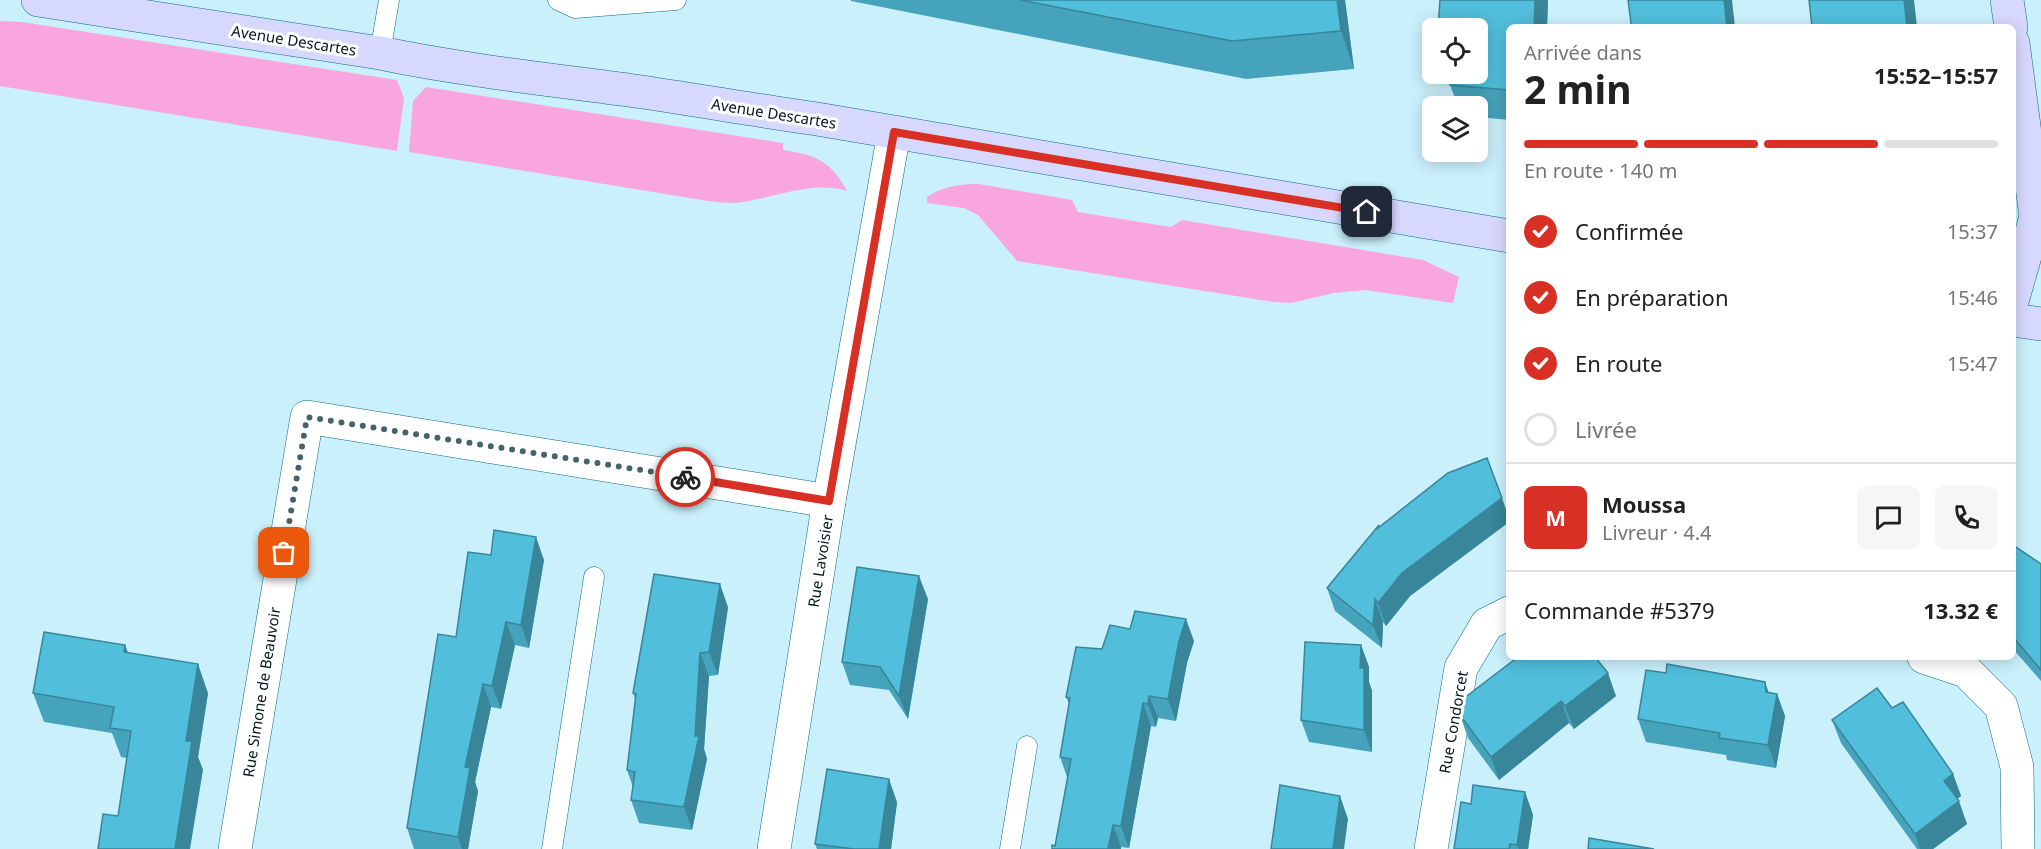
<!DOCTYPE html>
<html lang="fr">
<meta charset="utf-8">
<style>
:root{--surface:#fff;--page:#f6f6f6;--text:#222;--muted:#767676;--line:#e0e0e0;--accent:#d93025}
body{margin:0;font-family:"Noto Sans",sans-serif;background:var(--page);color:var(--text);height:100vh;display:flex;flex-direction:column;font-size:22px;white-space:nowrap}
*{box-sizing:border-box;margin:0}
p{font-size:20px;color:var(--muted)}
.icon{flex:none;width:33px;height:33px;fill:none;stroke:currentColor;stroke-width:2;stroke-linecap:round;stroke-linejoin:round}
.map{position:relative;flex:1;overflow:hidden}
.panel{position:absolute;left:1506px;top:24px;width:510px;height:636px;display:flex;flex-direction:column;background:var(--surface);border-radius:9px;box-shadow:0 3px 15px #0003}
.panel>*{flex:none}
.tools{position:absolute;left:1422px;top:18px;display:grid;gap:12px}
.tools a{display:grid;place-items:center;width:66px;height:66px;border-radius:9px;background:var(--surface);box-shadow:0 3px 15px #0003;font-size:30px}
.pin{position:absolute;display:grid;place-items:center;width:51px;height:51px;color:#fff;margin:-26px;border-radius:12px;box-shadow:0 3px 9px #0006}
.courier{position:absolute;display:grid;place-items:center;width:60px;height:60px;margin:-30px;border:4px solid #d93025;border-radius:50%;background:#fff;color:#222;box-shadow:0 2px 8px #0007}
.summary em{font-style:normal;font-weight:700}
.summary div{display:flex;flex-direction:column-reverse}
.summary{display:flex;align-items:center;justify-content:space-between;height:102px;padding:0 18px}
h1{font-size:39px;font-weight:700;line-height:45px}
.bar{display:grid;grid-template-columns:repeat(4,1fr);gap:9px 6px;align-content:center;height:72px;padding:0 18px}
.bar i{height:8px;border-radius:4px;background:var(--line)}
.bar .active{background:var(--accent)}
.bar p{grid-column:span 4}
.line{display:flex;align-items:center;gap:15px;padding:0 18px;border-top:2px solid var(--line)}
.line div{flex:1}
.round{display:grid;place-items:center;flex:none;width:63px;height:63px;border-radius:9px;background:var(--page)}
ol{padding:0 18px;list-style:none}
li{display:flex;align-items:center;gap:18px;height:66px}
li p{margin-inline-start:auto}
li .icon{padding:6px;border-radius:50%;background:var(--accent);color:#fff;stroke-width:4}
li:last-child{color:var(--muted)}
li i{width:33px;height:33px;border:3px solid var(--line);border-radius:50%}
.map>svg:first-child{display:block}
.green{fill:#f9a5df}
.lines{fill:none;stroke-linecap:round;stroke-linejoin:round}
.lane-casing{stroke:#096a7f;stroke-width:21}
.street-casing{stroke:#096a7f;stroke-width:34}
.secondary-casing{stroke:#096a7f;stroke-width:34}
.lane{stroke:#fff;stroke-width:20}
.street{stroke:#fff;stroke-width:33}
.secondary{stroke:#d7d8fd;stroke-width:33}
.wall{fill:#46a3bc}
.shaded-wall{fill:#398599}
.building{fill:#51bedb;stroke:#398599;stroke-width:1.5}
.done{stroke:#47626a;stroke-width:6;stroke-dasharray:0 10.8}
.route{stroke:#d93025;stroke-width:8}
.labels{text-anchor:middle;dominant-baseline:central;stroke-width:6;stroke-linejoin:round;paint-order:stroke}
.street-label{font-size:15px;fill:#01161c;stroke:#fff}
</style>
<div class="map">
<svg width="2041" height="849" viewBox="0 0 2041 849">
<rect width="100%" height="100%" fill="#caf0fc"/>
<g class="green">
<path d="M 0,21 L 22,22 L 397,80 L 404,98 L 397,151 L 0,86 Z"/>
<path d="M 426,87 L 783,143 L 783,150 C 816,155 831,161 847,191 C 811,180 772,199 736,203 C 727,203 717,202 708,201 L 409,152 L 413,101 Z"/>
<path d="M 979,184 L 1072,200 L 1078,212 L 1171,227 L 1182,220 L 1423,260 L 1459,277 L 1453,303 L 1365,290 L 1334,293 L 1291,303 L 1274,302 L 1017,261 L 978,215 L 964,208 L 927,203 L 927,197 C 944,186 960,184 979,184 Z"/>
</g>
<g class="lines">
<g class="lane-casing">
<g id="lane">
<path d="M 558,0 L 575,8 L 676,0"/>
<path d="M 380,53 L 389,0"/>
<path d="M 552,849 L 594,577"/>
<path d="M 1010,849 L 1027,746"/>
</g>
</g>
<g class="street-casing">
<g id="street">
<path d="M 1924,657 L 1966,671 L 2001,706 L 2017,767 L 2018,849"/>
<path d="M 235,849 L 307,417 L 829,501"/>
<path d="M 774,849 L 829,501 L 894,133"/>
<path d="M 1431,849 L 1461,668 L 1487,624 L 1509,613"/>
</g>
</g>
<g class="secondary-casing">
<g id="secondary">
<path d="M 38,0 L 380,53 C 462,70 545,79 628,90 C 691,99 754,110 817,119 L 1509,236"/>
<path d="M 2007,0 L 2011,27"/>
<path d="M 2013,43 L 2036,217 L 2013,298"/>
<path d="M 2013,320 L 2041,324"/>
</g>
</g>
<use href="#lane" class="lane"/>
<use href="#street" class="street"/>
<use href="#secondary" class="secondary"/>
</g>
<g class="wall">
<path d="M 851,0 L 1345,0 L 1354,69 L 1246,79 L 851,1 Z"/>
<path d="M 1440,0 L 1548,0 L 1547,27 L 1509,27 L 1509,120 L 1478,117 L 1478,106 L 1458,106 L 1450,85 L 1450,81 L 1449,81 L 1446,74 L 1478,74 Z"/>
<path d="M 1509,518 L 1509,522 L 1410,596 L 1386,626 L 1383,622 L 1382,648 L 1335,611 L 1327,588 L 1379,525 L 1380,527 Z"/>
<path d="M 2013,545 L 2041,564 L 2041,681 L 2013,649 Z"/>
<path d="M 491,555 L 544,560 L 529,648 L 515,645 L 501,709 L 491,707 L 475,782 L 478,791 L 468,849 L 414,849 L 407,828 L 456,637 Z"/>
<path d="M 928,599 L 908,719 L 889,690 L 850,685 L 842,662 Z"/>
<path d="M 728,607 L 718,675 L 709,676 L 704,749 L 707,759 L 692,830 L 639,823 L 631,800 L 633,787 L 627,770 L 635,699 L 633,693 Z"/>
<path d="M 1194,641 L 1187,663 L 1176,721 L 1158,718 L 1156,727 L 1151,726 L 1129,848 L 1121,847 L 1067,777 L 1060,757 L 1069,704 L 1066,697 L 1102,649 Z"/>
<path d="M 125,645 L 128,653 L 208,693 L 198,757 L 203,770 L 118,816 L 127,758 L 121,757 L 112,733 L 44,722 L 33,693 Z"/>
<path d="M 1361,645 L 1369,667 L 1369,682 L 1372,691 L 1372,752 L 1309,742 L 1301,720 Z"/>
<path d="M 1769,693 L 1777,694 L 1785,716 L 1776,768 L 1727,760 L 1726,755 L 1646,742 L 1638,719 Z"/>
<path d="M 1616,696 L 1574,729 L 1569,723 L 1499,780 L 1468,738 L 1460,715 L 1463,699 Z"/>
<path d="M 1892,708 L 1953,774 L 1961,796 L 1957,799 L 1967,824 L 1933,849 L 1917,849 L 1841,743 L 1832,720 Z"/>
<path d="M 1525,792 L 1533,815 L 1528,849 L 1454,849 L 1471,804 Z"/>
<path d="M 897,802 L 891,849 L 817,849 L 815,844 Z"/>
</g>
<g class="shaded-wall">
<path d="M 1337,0 L 1345,0 L 1354,69 L 1341,31 Z"/>
<path d="M 1535,0 L 1548,0 L 1547,27 L 1534,27 Z"/>
<path d="M 1724,0 L 1732,0 L 1735,27 L 1727,27 Z"/>
<path d="M 1904,0 L 1914,0 L 1917,27 L 1907,27 Z"/>
<path d="M 1502,498 L 1509,518 L 1509,522 L 1410,596 L 1386,626 L 1378,603 L 1402,573 Z"/>
<path d="M 536,537 L 544,560 L 529,648 L 521,625 Z"/>
<path d="M 919,576 L 928,599 L 908,719 L 899,696 Z"/>
<path d="M 720,584 L 728,607 L 718,675 L 709,652 Z"/>
<path d="M 1375,599 L 1383,622 L 1382,648 L 1373,625 Z"/>
<path d="M 1186,619 L 1194,641 L 1187,663 L 1176,721 L 1168,699 L 1179,641 Z"/>
<path d="M 506,622 L 515,645 L 501,709 L 492,686 Z"/>
<path d="M 125,645 L 136,674 L 124,652 Z"/>
<path d="M 1361,645 L 1369,667 L 1369,682 L 1372,691 L 1372,752 L 1364,730 L 1360,668 Z"/>
<path d="M 700,653 L 709,676 L 704,749 L 707,759 L 692,830 L 684,807 L 695,736 Z"/>
<path d="M 198,664 L 208,693 L 198,757 L 203,770 L 190,849 L 175,849 L 186,741 Z"/>
<path d="M 1608,673 L 1616,696 L 1574,729 L 1565,706 Z"/>
<path d="M 1765,682 L 1773,705 L 1777,694 L 1785,716 L 1776,768 L 1768,745 Z"/>
<path d="M 483,684 L 491,707 L 475,782 L 478,791 L 468,849 L 462,849 L 458,837 L 465,767 Z"/>
<path d="M 1149,696 L 1158,718 L 1156,727 L 1148,704 Z"/>
<path d="M 1561,701 L 1569,723 L 1499,780 L 1491,757 Z"/>
<path d="M 1143,703 L 1151,726 L 1129,848 L 1121,826 Z"/>
<path d="M 1953,774 L 1961,796 L 1952,803 L 1944,781 Z"/>
<path d="M 889,779 L 897,802 L 891,849 L 879,849 Z"/>
<path d="M 1525,792 L 1533,815 L 1528,849 L 1519,849 L 1517,845 Z"/>
<path d="M 1340,796 L 1348,819 L 1344,849 L 1333,849 Z"/>
<path d="M 1959,801 L 1967,824 L 1933,849 L 1920,849 L 1915,834 Z"/>
<path d="M 1113,825 L 1121,847 L 1121,849 L 1108,849 Z"/>
</g>
<g class="building">
<path d="M 1020,0 L 1337,0 L 1341,31 L 1232,41 Z"/>
<path d="M 1440,0 L 1535,0 L 1534,27 L 1509,27 L 1509,90 L 1450,85 L 1451,74 L 1478,74 L 1478,28 L 1438,28 Z"/>
<path d="M 1628,0 L 1724,0 L 1727,27 L 1630,27 L 1631,23 Z"/>
<path d="M 1809,0 L 1904,0 L 1907,27 L 1812,27 Z"/>
<path d="M 1487,458 L 1502,498 L 1402,573 L 1378,603 L 1375,599 L 1373,625 L 1327,588 L 1379,525 L 1378,528 L 1448,473 Z"/>
<path d="M 494,530 L 536,537 L 521,625 L 506,622 L 492,686 L 483,684 L 465,767 L 470,768 L 458,837 L 407,828 L 438,634 L 456,637 L 468,552 L 491,555 Z"/>
<path d="M 2013,545 L 2041,564 L 2041,670 L 2013,637 Z"/>
<path d="M 857,567 L 919,576 L 899,696 L 880,667 L 842,662 Z"/>
<path d="M 654,574 L 720,584 L 709,652 L 700,653 L 695,736 L 699,736 L 684,807 L 631,800 L 635,772 L 627,770 L 636,694 L 633,693 Z"/>
<path d="M 1135,611 L 1186,619 L 1179,641 L 1168,699 L 1149,696 L 1148,704 L 1143,703 L 1121,826 L 1113,825 L 1108,849 L 1052,849 L 1052,845 L 1055,846 L 1071,759 L 1060,757 L 1070,698 L 1066,697 L 1076,647 L 1102,649 L 1110,625 L 1130,629 Z"/>
<path d="M 44,632 L 125,645 L 124,652 L 198,664 L 186,741 L 192,741 L 175,849 L 98,849 L 103,814 L 118,816 L 131,731 L 110,728 L 114,707 L 33,693 Z"/>
<path d="M 1305,642 L 1361,645 L 1360,668 L 1364,668 L 1364,730 L 1301,720 Z"/>
<path d="M 1518,657 L 1595,657 L 1608,673 L 1565,706 L 1561,701 L 1491,757 L 1460,715 L 1463,699 Z"/>
<path d="M 1667,664 L 1765,682 L 1766,692 L 1777,694 L 1768,745 L 1719,738 L 1720,733 L 1638,719 L 1646,670 L 1666,673 Z"/>
<path d="M 1877,688 L 1892,708 L 1903,702 L 1953,774 L 1944,781 L 1959,801 L 1915,834 L 1832,720 Z"/>
<path d="M 827,769 L 889,779 L 879,849 L 854,849 L 815,844 Z"/>
<path d="M 1280,785 L 1340,796 L 1333,849 L 1271,849 Z"/>
<path d="M 1473,785 L 1525,792 L 1517,845 L 1510,844 L 1509,849 L 1454,849 L 1461,802 L 1471,804 Z"/>
<path d="M 1589,838 L 1654,849 L 1588,849 Z"/>
</g>
<g class="lines">
<path class="done" d="M 284,553 L 307,417 L 685,477"/>
<path class="route" d="M 685,477 L 829,501 L 894,132 L 1367,212"/>
</g>
<g class="labels">
<g class="street-label">
<text transform="translate(294 40) rotate(9)">Avenue Descartes</text>
<text transform="translate(774 113) rotate(9)">Avenue Descartes</text>
<text transform="translate(820 561) rotate(-81)">Rue Lavoisier</text>
<text transform="translate(261 692) rotate(-81)">Rue Simone de Beauvoir</text>
<text transform="translate(1453 722) rotate(-80)">Rue Condorcet</text>
</g>
</g>
</svg>
<div class="tools">
<a><svg class="icon" aria-label="locate" viewBox="0 0 24 24"><circle cx="12" cy="12" r="6"/><path d="M12 2v4M12 18v4M2 12h4M18 12h4"/></svg></a>
<a><svg class="icon" aria-label="layers" viewBox="0 0 24 24"><path d="M12 4l9 5-9 5-9-5zM3 14l9 5 9-5"/></svg></a>
</div>
<div class="pin" style="left:284px;top:553px;background:#ea580c"><svg class="icon" aria-label="bag" viewBox="0 0 24 24"><path d="M5 8h14l-1 12H6zM9 8a3 3 0 0 1 6 0"/></svg></div>
<div class="pin" style="left:1367px;top:212px;background:#1f2937"><svg class="icon" aria-label="home" viewBox="0 0 24 24"><path d="M3 11l9-7 9 7M6 9v11h12V9"/></svg></div>
<div class="courier" style="left:685px;top:477px"><svg class="icon" aria-label="bike" viewBox="0 0 24 24"><circle cx="6" cy="16" r="4"/><circle cx="18" cy="16" r="4"/><path d="M6 16l4-8h5l3 8M10 8l3 8H6M13 5h3"/></svg></div>
<section class="panel">
<div class="summary"><div><h1>2 min</h1><p>Arrivée dans</p></div><em>15:52–15:57</em></div>
<div class="bar"><i class="active"></i><i class="active"></i><i class="active"></i><i></i><p>En route · 140 m</p></div>
<ol>
<li><svg class="icon" aria-label="check" viewBox="0 0 24 24"><path d="M5 12l5 5 9-10"/></svg>Confirmée<p>15:37</p></li>
<li><svg class="icon" aria-label="check" viewBox="0 0 24 24"><path d="M5 12l5 5 9-10"/></svg>En préparation<p>15:46</p></li>
<li><svg class="icon" aria-label="check" viewBox="0 0 24 24"><path d="M5 12l5 5 9-10"/></svg>En route<p>15:47</p></li>
<li><i></i>Livrée</li>
</ol>
<div class="line" style="height:108px"><b class="round" style="background:var(--accent);color:#fff">M</b><div><b>Moussa</b><p>Livreur · 4.4</p></div><a class="round"><svg class="icon" aria-label="chat" viewBox="0 0 24 24"><path d="M4 5h16v11H9l-5 4z"/></svg></a><a class="round"><svg class="icon" aria-label="phone" viewBox="0 0 24 24"><path d="M5 4h4l2 5-3 2q2 4 5 5l2-3 5 2v4C11 20 4 13 5 4z"/></svg></a></div>
<div class="line" style="height:78px"><div>Commande #5379</div><b>13.32 €</b></div>
</section>
</div>
